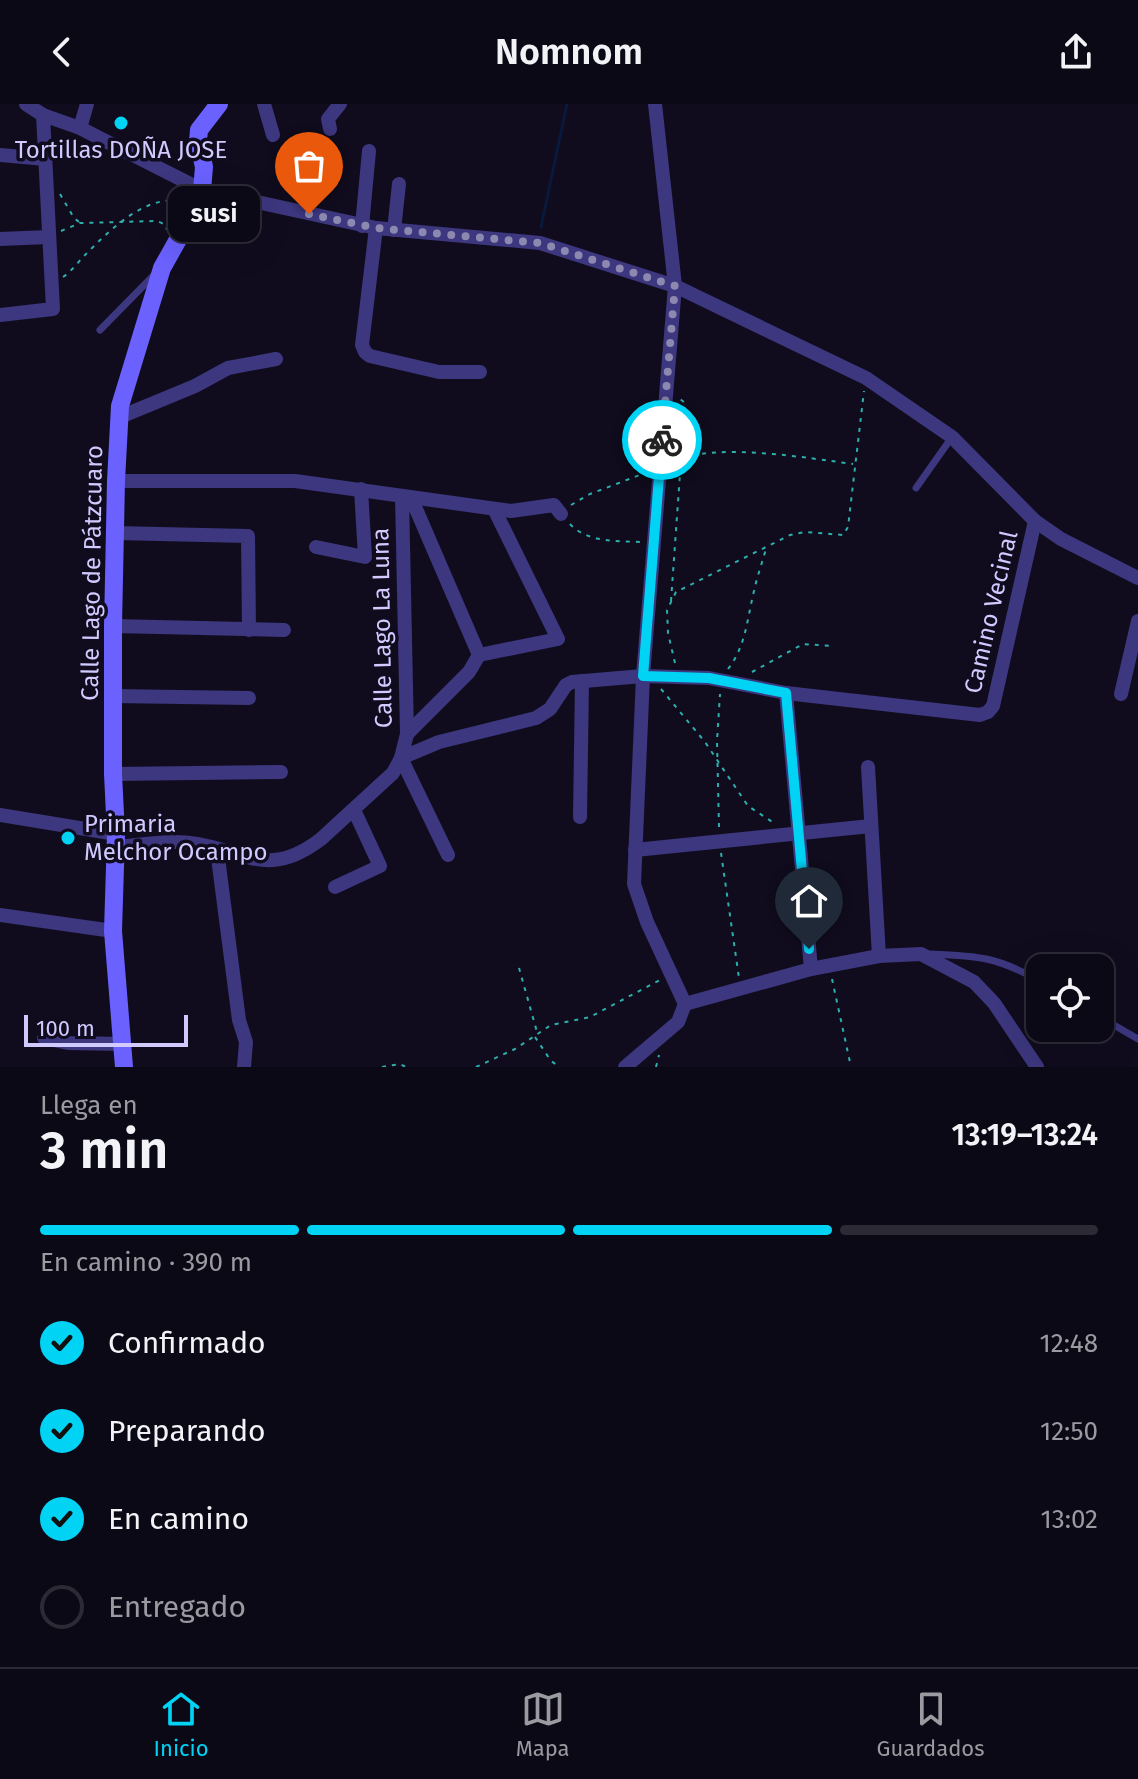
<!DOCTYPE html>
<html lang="es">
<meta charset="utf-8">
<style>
:root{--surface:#0c0916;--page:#15121f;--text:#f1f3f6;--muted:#9a9aa1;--line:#2c2a35;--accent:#00d3f4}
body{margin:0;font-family:"Fira Sans",sans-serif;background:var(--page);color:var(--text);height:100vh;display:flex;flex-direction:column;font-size:30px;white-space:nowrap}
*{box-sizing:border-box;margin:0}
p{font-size:26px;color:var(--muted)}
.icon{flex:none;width:44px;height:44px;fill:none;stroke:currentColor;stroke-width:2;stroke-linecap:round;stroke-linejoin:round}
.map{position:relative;height:963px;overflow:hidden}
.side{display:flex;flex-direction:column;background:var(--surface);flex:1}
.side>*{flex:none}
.controls{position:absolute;left:1026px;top:850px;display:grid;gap:16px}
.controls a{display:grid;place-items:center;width:88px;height:88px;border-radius:16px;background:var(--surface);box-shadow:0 8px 32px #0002,0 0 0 2px var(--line);font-size:40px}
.scale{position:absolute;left:24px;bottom:20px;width:164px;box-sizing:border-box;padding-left:8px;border:4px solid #d1caff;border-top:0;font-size:22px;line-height:28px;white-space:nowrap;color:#d1caff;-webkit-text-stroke:6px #100c1e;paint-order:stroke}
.pin{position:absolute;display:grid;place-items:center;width:68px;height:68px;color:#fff;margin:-82px -34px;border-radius:50% 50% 50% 0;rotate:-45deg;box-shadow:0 0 8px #0007}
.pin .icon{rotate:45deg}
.courier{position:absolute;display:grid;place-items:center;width:80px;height:80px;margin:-40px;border:6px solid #00d3f4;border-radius:50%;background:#fff;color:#222;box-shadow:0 2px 10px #0007}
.bubble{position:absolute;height:56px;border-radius:16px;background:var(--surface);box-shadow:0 8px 32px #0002,0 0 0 2px var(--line);font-size:26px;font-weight:600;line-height:56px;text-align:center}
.overview em{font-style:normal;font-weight:600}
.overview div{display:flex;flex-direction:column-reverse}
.overview{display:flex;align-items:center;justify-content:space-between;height:136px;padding:0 40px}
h1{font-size:52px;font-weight:600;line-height:60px}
.bar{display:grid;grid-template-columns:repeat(4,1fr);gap:12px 8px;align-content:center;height:96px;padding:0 40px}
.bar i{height:10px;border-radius:6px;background:var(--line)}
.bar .on{background:var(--accent)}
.bar p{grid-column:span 4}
ol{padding:0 40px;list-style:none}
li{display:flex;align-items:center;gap:24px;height:88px}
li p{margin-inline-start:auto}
li .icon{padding:8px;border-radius:50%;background:var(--accent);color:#111;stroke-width:4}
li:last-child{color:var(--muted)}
li i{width:44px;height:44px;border:4px solid var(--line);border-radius:50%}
header{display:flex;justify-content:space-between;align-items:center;height:104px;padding:0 40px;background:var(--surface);font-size:36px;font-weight:600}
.menu{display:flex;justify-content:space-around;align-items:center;height:112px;border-top:2px solid var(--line);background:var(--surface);font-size:22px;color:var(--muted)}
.menu a{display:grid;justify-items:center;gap:4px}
.menu .on{color:var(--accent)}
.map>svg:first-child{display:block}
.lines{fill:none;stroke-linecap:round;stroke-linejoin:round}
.stream{stroke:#09193b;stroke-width:3}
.path{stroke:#2dafac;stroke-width:2;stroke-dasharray:4 6;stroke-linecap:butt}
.lane{stroke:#3c377e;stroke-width:7}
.street{stroke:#3c377e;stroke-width:14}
.secondary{stroke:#6a61ff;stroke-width:18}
.done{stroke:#8d88b0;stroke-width:8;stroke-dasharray:0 14.4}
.route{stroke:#00d3f4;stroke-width:10}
.poi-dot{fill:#00d3f4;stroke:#100c1e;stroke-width:3}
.labels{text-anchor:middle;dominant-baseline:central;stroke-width:7;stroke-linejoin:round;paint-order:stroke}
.poi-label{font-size:24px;fill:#d1caff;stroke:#100c1e}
.street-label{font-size:24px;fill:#d1caff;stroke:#100c1e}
</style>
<header><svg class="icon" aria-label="back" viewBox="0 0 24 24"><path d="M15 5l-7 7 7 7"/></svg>Nomnom<svg class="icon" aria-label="share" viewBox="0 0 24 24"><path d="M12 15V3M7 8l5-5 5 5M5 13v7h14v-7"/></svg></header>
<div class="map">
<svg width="1138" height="963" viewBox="0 0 1138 963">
<rect width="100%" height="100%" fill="#100c1e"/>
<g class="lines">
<path class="stream" d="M 541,123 L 567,0"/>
<g class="path">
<path d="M 60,90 L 74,114 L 79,118"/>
<path d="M 61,127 L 80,119 L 157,117 L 166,121 L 167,126"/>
<path d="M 63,173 C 72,167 78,158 85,151 C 109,127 144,91 181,97"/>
<path d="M 673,357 C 716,338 807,354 853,360"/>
<path d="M 571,401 L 590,390 L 645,369"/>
<path d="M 570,420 C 587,439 619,437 643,438"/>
<path d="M 671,497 L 685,299 L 680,295"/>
<path d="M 675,559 L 668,529 L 667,506 L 676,488 L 790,431 L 805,428 L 843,431 L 848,423 L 864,287"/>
<path d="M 728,565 C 746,542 747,515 754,487 C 757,473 762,459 766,445"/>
<path d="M 752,568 L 803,540 L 831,542"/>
<path d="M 661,585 L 705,638 L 748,702 L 774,719"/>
<path d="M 719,723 L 717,637 L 720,590"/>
<path d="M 721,749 L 739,874"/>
<path d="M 519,864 L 537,928"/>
<path d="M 832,875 L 851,963"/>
<path d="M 535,933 L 551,957 L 560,963"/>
<path d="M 382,963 L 400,960 L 406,963"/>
<path d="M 476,963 L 515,945 L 551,921 L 590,913 L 660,876"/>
<path d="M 656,963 L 659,951"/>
</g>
<g class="lane">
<path d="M 100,226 L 154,171"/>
<path d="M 916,384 L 952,333"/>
<path d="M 931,850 C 979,852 997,853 1040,877"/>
<path d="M 1100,913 L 1138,935"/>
</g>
<g class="street">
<path d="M 26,0 L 43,11 L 80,24 L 202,86 L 376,124 L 540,139 L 675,182 L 866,274 L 952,333 L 1035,417 L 1061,435 L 1138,474"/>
<path d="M 264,0 L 273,31"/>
<path d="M 80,24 L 87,0"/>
<path d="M 330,25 L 328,15 L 340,0"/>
<path d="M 0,51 L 46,55"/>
<path d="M 362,122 L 369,47"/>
<path d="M 376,124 L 362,241 L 365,248 L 370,252 L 439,268 L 480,268"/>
<path d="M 394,126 L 399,80"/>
<path d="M 0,135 L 49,133"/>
<path d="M 0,211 L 53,205 L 43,11"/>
<path d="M 120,313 L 195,282 L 228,264 L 276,255"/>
<path d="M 116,377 L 295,377 L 511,407 L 554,401 L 561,410"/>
<path d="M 402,392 L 407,630 L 401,654 L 448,751"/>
<path d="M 402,392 L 416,405 L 479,551"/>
<path d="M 115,429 L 248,432 L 249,526"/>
<path d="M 316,443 L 365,453 L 361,385"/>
<path d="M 113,522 L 284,526"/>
<path d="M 786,589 L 811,865"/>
<path d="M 1121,590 L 1138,517"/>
<path d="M 112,592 L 249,594"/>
<path d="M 407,630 L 469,568 L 479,551 L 558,535 L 494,405"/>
<path d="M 868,663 L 879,852"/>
<path d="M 113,670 L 281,668"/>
<path d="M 0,711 L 116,730"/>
<path d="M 580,713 L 582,577"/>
<path d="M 115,743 C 142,741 170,735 197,740 C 248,749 270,774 321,735 L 393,669 L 401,654 L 439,638 L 536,614 L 550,605 L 566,581 L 572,578 L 643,572 L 709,574 L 786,589 L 980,611 L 988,608 L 993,602 L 1035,417"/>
<path d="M 217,746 L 239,916 L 246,938 L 244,963"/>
<path d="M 635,746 L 871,722"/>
<path d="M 335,783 L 380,762 L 354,706"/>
<path d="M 0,811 L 113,827"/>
<path d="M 685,900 L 811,865 L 879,852 L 921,850 L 974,878 L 994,899 L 1037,963"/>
<path d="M 44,934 L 68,939 L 123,940"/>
<path d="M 625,963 L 678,918 L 685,900 L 647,818 L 634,780 L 643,572 L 675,182 L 655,0"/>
</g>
<path class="secondary" d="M 124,963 L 113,827 L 116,730 L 113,670 L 113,522 L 116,377 L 120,302 L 162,164 L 198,100 L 202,86 L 204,63 L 198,37 L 199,26 L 219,0"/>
</g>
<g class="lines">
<path class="done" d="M 309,110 L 376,124 L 540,139 L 675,182 L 662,336"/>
<path class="route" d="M 662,336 L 643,572 L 709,574 L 786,589 L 809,845"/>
</g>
<g class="poi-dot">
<circle cx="121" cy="19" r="8"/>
<circle cx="68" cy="734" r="8"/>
</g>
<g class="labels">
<g class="poi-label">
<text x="121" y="46">Tortillas DOÑA JOSE</text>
<text x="84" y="720" text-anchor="start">Primaria<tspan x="84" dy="28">Melchor Ocampo</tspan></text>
</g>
<g class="street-label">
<text transform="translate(92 469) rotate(-89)">Calle Lago de Pátzcuaro</text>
<text transform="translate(991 508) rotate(-77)">Camino Vecinal</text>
<text transform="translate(382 524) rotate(-91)">Calle Lago La Luna</text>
</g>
</g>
</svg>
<div class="controls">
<a><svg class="icon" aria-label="locate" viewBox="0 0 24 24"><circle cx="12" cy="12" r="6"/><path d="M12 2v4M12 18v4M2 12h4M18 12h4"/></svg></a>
</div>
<div class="scale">100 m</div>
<div class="pin" style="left:309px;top:110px;background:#ea580c"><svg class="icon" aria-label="bag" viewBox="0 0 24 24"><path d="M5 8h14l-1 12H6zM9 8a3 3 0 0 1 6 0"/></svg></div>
<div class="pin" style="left:809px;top:845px;background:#1f2937"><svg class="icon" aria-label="home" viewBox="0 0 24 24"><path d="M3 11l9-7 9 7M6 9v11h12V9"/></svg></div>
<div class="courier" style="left:662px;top:336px"><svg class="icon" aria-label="bike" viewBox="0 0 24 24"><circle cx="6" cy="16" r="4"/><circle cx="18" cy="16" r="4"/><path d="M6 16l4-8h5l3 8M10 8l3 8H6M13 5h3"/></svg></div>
<div class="bubble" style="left:168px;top:82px;width:92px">susi</div>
</div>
<section class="side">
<div class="overview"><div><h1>3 min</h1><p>Llega en</p></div><em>13:19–13:24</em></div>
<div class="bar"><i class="on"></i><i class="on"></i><i class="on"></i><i></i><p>En camino · 390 m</p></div>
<ol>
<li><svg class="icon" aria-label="check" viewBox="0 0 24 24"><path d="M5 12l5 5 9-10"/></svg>Confirmado<p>12:48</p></li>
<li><svg class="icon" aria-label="check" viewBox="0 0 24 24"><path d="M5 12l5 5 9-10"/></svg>Preparando<p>12:50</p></li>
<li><svg class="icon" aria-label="check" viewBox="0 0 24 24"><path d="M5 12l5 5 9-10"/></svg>En camino<p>13:02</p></li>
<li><i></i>Entregado</li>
</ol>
</section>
<nav class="menu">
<a class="on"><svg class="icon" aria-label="home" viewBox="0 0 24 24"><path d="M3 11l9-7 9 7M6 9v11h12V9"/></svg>Inicio</a>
<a><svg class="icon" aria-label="map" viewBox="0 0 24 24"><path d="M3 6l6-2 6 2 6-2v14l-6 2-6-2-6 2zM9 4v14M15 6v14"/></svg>Mapa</a>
<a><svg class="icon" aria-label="saved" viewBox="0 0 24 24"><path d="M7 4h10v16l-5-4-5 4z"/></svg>Guardados</a>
</nav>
